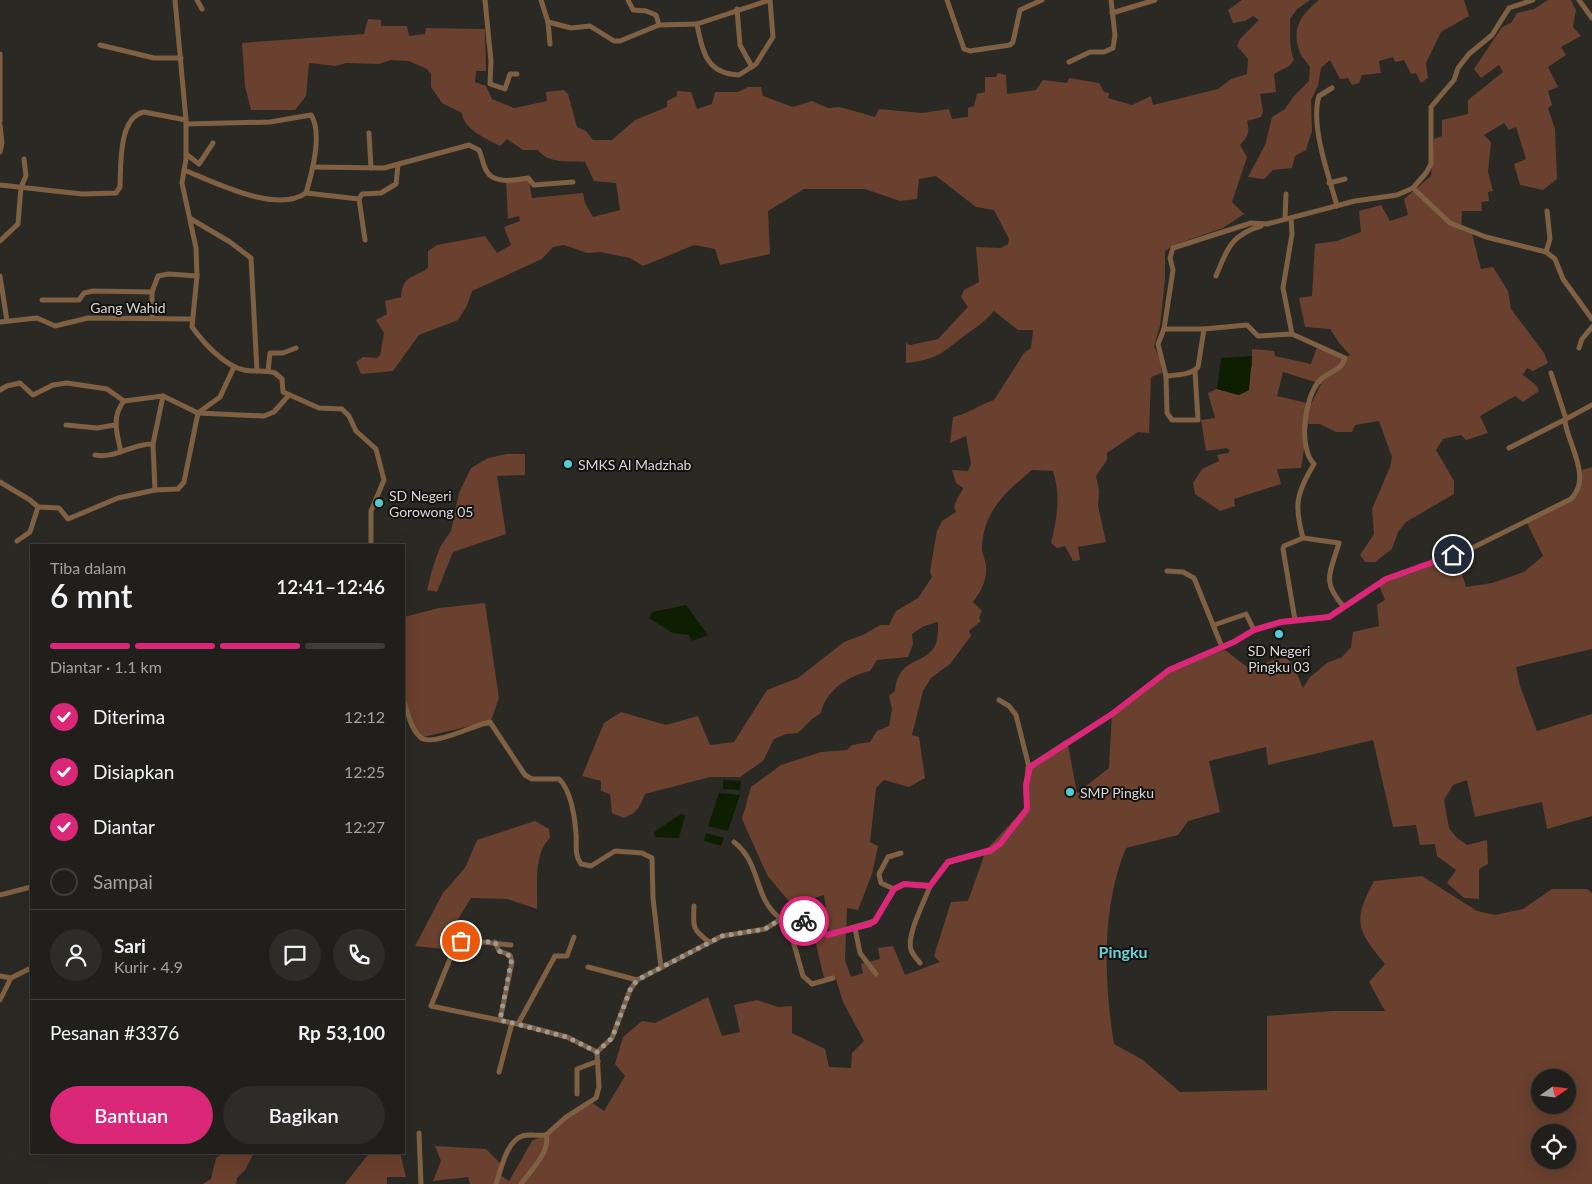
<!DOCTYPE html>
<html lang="id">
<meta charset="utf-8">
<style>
:root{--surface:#201f1b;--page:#2d2c28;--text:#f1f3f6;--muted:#a2a2a3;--line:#3d3d3a;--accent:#db2777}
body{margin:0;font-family:Lato,sans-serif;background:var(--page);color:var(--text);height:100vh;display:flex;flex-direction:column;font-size:19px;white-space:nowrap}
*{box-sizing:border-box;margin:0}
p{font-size:16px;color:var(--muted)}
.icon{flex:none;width:28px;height:28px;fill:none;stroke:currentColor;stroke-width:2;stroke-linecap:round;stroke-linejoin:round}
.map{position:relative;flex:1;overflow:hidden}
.details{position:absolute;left:30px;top:544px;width:375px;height:610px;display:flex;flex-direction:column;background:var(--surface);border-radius:0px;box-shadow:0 5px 20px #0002,0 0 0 1px var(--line)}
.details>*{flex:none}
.needle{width:32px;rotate:76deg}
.controls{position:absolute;left:1531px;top:1069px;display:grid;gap:10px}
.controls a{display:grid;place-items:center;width:45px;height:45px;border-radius:50%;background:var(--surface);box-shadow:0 5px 20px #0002,0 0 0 1px var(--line);font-size:25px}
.pin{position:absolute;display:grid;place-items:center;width:42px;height:42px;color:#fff;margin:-21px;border:2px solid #fff;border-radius:50%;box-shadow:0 1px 5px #0007}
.courier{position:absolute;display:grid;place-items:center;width:50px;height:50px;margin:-25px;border:4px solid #db2777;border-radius:50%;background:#fff;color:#222;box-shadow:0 1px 6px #0007}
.head em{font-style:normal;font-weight:600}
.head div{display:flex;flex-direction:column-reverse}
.head{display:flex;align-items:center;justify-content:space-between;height:85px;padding:0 20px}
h1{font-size:32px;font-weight:600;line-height:38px}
.bar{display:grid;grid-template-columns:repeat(4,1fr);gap:8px 5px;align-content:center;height:60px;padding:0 20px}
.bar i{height:6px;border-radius:4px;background:var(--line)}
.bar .selected{background:var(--accent)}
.bar p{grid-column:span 4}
.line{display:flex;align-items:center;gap:12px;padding:0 20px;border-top:1px solid var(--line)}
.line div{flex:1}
.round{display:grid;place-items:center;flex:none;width:52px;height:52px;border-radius:26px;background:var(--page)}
ol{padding:0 20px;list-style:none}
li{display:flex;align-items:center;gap:15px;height:55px}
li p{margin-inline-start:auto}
li .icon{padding:5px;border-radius:50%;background:var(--accent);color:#fff;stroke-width:4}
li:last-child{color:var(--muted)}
li i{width:28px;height:28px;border:2px solid var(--line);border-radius:50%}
.cta{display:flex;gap:10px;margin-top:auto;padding:10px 20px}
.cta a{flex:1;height:58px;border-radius:30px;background:var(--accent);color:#fff;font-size:20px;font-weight:600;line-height:58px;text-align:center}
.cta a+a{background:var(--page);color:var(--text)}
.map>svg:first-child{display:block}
.green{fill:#6a402e;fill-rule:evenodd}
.water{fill:#0d1e01}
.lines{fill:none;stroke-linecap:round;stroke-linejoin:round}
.minor{stroke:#7f6042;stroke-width:5}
.done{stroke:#9b9a96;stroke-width:5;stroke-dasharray:0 9}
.route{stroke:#db2777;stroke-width:6}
.poi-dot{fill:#51ccd3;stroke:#131210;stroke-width:2}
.labels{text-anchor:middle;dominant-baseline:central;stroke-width:4;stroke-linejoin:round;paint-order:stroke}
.street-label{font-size:14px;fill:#d8d7d4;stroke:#131210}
.poi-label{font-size:14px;fill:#d8d7d4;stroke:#131210;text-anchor:start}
.quarter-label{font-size:16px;font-weight:bold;fill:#66d3d9;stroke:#131210}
</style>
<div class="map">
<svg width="1592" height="1184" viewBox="0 0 1592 1184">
<rect width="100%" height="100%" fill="#2b2924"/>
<g class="green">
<path d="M 1242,0 L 1310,0 L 1297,9 L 1290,19 C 1291,35 1288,44 1294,60 L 1289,66 L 1274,74 L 1276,92 L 1260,94 L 1263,111 L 1261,117 L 1247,121 C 1250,132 1248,137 1240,145 L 1247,157 L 1232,202 L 1244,214 L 1223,228 L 1176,244 L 1165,251 L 1165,279 L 1160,326 L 1154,346 L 1160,359 L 1162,373 L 1151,377 L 1149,433 L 1138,432 L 1107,453 L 1107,460 L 1096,476 L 1099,491 L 1098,506 L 1106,542 L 1078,547 L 1080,560 L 1073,561 L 1065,546 L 1057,548 L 1051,543 C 1057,519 1061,495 1053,471 L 1032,470 C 1006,492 983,511 982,548 C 982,554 986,561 986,567 C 987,581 981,591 973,602 L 982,611 L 979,618 L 981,621 L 969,631 L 971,636 L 950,664 L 931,678 L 923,691 L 912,735 L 919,737 L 925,778 L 909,787 L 884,780 L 876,788 L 870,842 L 878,846 L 872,874 L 858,910 L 847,908 L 845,960 L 851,977 L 863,973 L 861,964 L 880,959 L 878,948 L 893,946 L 905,975 L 940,962 L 934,956 L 951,902 L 968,901 L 986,850 L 1024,809 L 1025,767 L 1067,739 L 1077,793 L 1109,768 L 1112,713 L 1176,667 L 1225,650 L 1251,670 L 1273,660 L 1287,658 L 1295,669 L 1303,688 L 1310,677 L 1327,663 L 1342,657 L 1351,647 L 1353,632 L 1379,626 L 1377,605 L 1385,600 L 1378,583 L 1456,553 L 1466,587 L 1492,583 L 1524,572 L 1543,556 L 1525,519 L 1568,502 L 1578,490 L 1578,471 L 1592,467 L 1592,649 L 1516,667 L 1520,686 L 1537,731 L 1592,714 L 1592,816 L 1547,829 L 1542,802 L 1475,817 L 1467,780 L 1453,785 L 1444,800 L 1449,828 L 1457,838 L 1467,845 L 1487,840 L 1488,864 L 1479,869 L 1479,899 L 1464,898 L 1447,883 L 1456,870 L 1437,856 L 1435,844 L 1420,845 L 1416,825 L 1393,827 L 1373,740 L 1268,765 L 1266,747 L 1209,761 L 1220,812 L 1188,821 L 1178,835 L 1126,848 C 1101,908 1104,981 1114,1044 L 1143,1060 L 1180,1092 L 1267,1090 L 1267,1016 L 1332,1011 L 1385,1011 L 1369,982 L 1385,964 C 1357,930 1352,922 1374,881 L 1422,876 L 1477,911 L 1495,915 L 1523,909 L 1552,889 L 1587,889 L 1592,893 L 1592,1184 L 470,1184 L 468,1177 L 433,1181 L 441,1161 L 435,1146 L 486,1149 L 501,1164 L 498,1173 L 509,1181 L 532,1141 L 550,1132 L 588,1100 L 604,1111 L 625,1076 L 615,1064 L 623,1037 L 642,1021 L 655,1023 L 708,997 L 722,1036 L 740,1032 L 734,1005 L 757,1000 L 778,1007 L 792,1006 L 792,1033 L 825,1049 L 829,1067 L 851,1068 L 852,1053 L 864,1041 L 843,1002 L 835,976 L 824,978 L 814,936 L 829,931 L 824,895 L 792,905 L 767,875 L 742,819 L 751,787 L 781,765 L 821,752 L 847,750 L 852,745 L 870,742 L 877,731 L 889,726 L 892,709 L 889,696 L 895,691 C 898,657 923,666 935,646 C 938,640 938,629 938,622 L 924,626 L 912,634 L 913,644 L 908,657 L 877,660 L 870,671 C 848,676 826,690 821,713 L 812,719 L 798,733 L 786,734 L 774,739 L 763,761 L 740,777 L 710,777 L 645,794 C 640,807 637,813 624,818 L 612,813 L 610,794 L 601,791 L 601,781 L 582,776 L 604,723 L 621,712 L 666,725 L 698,716 L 710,745 L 734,742 L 767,690 L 798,678 L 844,642 L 865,634 L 880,625 L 889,625 L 896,611 L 918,598 L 932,577 L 930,571 L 937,531 L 942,521 L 956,512 L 954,506 L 963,488 L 956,483 L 952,470 L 968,471 L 971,464 L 966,436 L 950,443 L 953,417 C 968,414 979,405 994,400 L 1024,353 L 1031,348 L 1033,330 L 1018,330 L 994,311 C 987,319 980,325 971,331 C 944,350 942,359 906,363 L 906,343 L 910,345 L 938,339 L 968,307 L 961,297 L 964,290 L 979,282 L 976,247 L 1001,248 L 1008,244 L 1009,239 L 994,210 L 976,207 L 936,176 L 919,179 L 917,199 L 900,201 L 865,189 L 804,189 L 768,211 L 770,254 L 720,265 L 715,249 L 694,245 L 643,266 L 630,258 L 600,252 L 587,253 L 564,245 L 553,247 L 542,259 L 472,291 L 467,306 L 458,320 L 419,335 L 393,371 L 361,374 L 356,362 L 363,357 L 377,358 L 380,355 L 384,333 L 376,320 L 387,314 L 385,301 L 401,297 C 403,274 413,279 428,268 L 428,251 L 437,245 L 485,236 L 497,253 L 511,245 L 504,227 L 520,221 L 519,216 L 508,219 L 506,181 L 529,181 L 532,198 L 583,193 L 585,203 L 593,217 L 620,210 L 616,183 L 594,181 L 585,162 C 569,161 548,164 538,150 L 523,150 L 507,139 L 500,146 C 487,139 463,129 462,113 L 442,103 L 431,87 L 431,74 L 427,69 L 409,61 L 391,60 L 379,64 L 346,63 L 336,66 L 309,63 L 306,96 L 295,110 L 251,110 L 245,86 L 242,43 L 364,34 L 368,19 L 381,20 L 381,26 L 407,26 L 409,36 L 425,34 L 426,28 L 485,29 L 486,71 L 476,71 L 475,82 L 486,86 L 492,99 L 514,108 L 547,101 L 546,92 L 564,90 L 568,94 L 577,127 L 586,131 L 593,140 L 612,140 L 635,120 L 667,107 L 667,101 L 677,96 L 677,91 L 691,92 L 697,109 L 712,104 L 715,92 L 738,92 L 748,87 L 761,87 L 763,96 L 793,107 L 812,101 L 828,108 L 840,107 L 875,117 L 879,109 L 922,113 L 949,109 L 952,119 L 968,117 L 968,108 L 974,106 L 977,94 L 985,92 L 985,77 L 996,77 L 998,73 L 1006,75 L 1007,94 L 1036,90 L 1043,80 L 1067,83 L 1069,78 L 1099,83 L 1104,92 L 1109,93 L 1108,98 L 1132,105 L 1151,96 L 1153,105 L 1218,89 L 1231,79 L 1247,74 L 1248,59 L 1237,46 L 1240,39 L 1259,20 L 1253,16 L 1245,21 L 1233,23 L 1228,10 ZM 1540,1078 L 1568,1078 L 1568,1105 L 1540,1105 ZM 1540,1132 L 1568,1132 L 1568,1160 L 1540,1160 Z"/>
<path d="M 1319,0 L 1464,0 L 1469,16 L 1441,32 L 1426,63 L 1428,78 L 1421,83 L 1416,73 L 1411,74 L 1404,60 L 1395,62 L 1393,57 L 1379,61 L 1381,73 L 1362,75 L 1359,83 L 1352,85 L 1348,78 L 1340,79 L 1330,60 L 1321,68 L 1318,86 L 1311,100 L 1312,131 L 1306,150 L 1295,156 L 1292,168 L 1273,170 L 1264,179 L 1248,177 L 1265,145 L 1272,117 L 1285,109 L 1293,97 L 1309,81 L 1310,67 C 1307,62 1302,58 1300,53 C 1291,28 1300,16 1319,0 Z"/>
<path d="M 1548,0 L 1571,0 L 1576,10 L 1573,27 L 1581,36 L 1561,47 L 1566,55 L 1548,67 L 1558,87 L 1548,91 L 1552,105 L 1548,108 L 1555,129 L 1557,179 L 1543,190 L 1520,185 L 1514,164 L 1526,159 L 1516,127 L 1509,130 L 1504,123 L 1484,135 L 1491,142 L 1488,172 L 1493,191 L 1488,192 L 1489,201 L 1481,202 L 1482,211 L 1462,211 L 1461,229 L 1472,234 L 1481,269 L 1493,267 L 1508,291 L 1511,309 L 1544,353 L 1548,363 L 1533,371 L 1527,368 L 1523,375 L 1536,385 L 1539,391 L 1523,402 L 1515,396 L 1480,416 L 1488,433 L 1466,440 L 1461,435 L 1443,439 L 1436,450 L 1454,481 L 1454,494 L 1406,522 L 1398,532 L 1392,549 L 1375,562 L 1365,562 L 1360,555 L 1374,534 L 1372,509 L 1390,467 L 1392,457 L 1379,421 L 1355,425 L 1352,432 L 1336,432 L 1320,424 L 1308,424 L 1301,468 L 1277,469 L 1281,484 L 1234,499 L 1235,506 L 1220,511 L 1195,494 L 1193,483 L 1202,469 L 1219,461 L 1217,455 L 1228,453 L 1230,450 L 1226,448 L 1206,451 L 1201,420 L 1215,418 L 1208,393 L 1217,389 L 1239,395 L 1252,366 L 1252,349 L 1274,351 L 1275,356 L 1311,364 L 1317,347 L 1346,357 L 1350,355 L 1340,344 L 1330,329 L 1305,327 L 1299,298 L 1312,296 L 1315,244 L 1337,241 L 1361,232 L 1359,211 L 1381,205 L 1390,221 L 1408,215 L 1404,199 L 1431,176 L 1434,139 L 1442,136 L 1442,120 L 1468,114 L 1468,100 L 1503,72 L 1499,65 L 1481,78 L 1474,69 L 1502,27 L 1511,23 L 1517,13 L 1534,9 ZM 1283,372 L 1321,384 L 1311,404 L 1277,396 Z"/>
<path d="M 507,454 L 525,454 L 525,475 L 497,476 L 506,534 L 453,552 L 437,592 L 427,590 L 432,570 L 440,547 L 451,531 L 459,493 L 471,468 L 488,458 Z"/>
<path d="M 485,603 L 499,698 L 489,726 L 470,726 L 419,738 L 404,701 L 404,617 L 439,608 Z"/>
<path d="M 535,821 L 549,829 L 550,838 C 533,854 538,887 537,909 L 507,899 L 471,898 L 447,937 L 443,949 L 415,946 L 443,893 L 465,868 L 477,840 Z"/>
<path d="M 225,1152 L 254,1153 L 245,1170 L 237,1178 L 236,1184 L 203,1184 L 211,1179 L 216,1158 Z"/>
<path d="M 370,1152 L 400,1153 L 406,1177 L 387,1177 L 387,1184 L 345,1184 Z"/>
</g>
<g class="water">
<path d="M 1252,356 L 1249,390 L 1239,395 L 1217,389 L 1221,358 Z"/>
<path d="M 686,605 L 708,635 L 692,641 L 689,635 L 673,633 L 649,618 L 652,612 Z"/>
<path d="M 723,780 L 741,781 L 740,790 L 723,789 Z"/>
<path d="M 719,793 L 740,795 L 728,831 L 708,826 Z"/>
<path d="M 681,814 L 685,815 L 679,838 L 655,837 L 654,832 Z"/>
<path d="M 706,833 L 724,838 L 721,846 L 704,841 Z"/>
</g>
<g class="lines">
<g class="minor">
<path d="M 175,0 L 186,120 L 186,159 L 182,183 L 196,248 L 197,276 L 192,327 C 203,342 224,366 244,370 C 254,372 265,370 275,373 L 282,379 L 283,392 L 319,408 L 342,409 L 349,416 L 356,431 L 376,449 L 384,480 L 371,511 L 371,545"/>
<path d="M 197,0 L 202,9"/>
<path d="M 485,0 L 491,61 L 490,84 L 505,89 L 510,74 L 517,74"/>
<path d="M 541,0 L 548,22 L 571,28 L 590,26 L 614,41 L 620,41 L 659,25 L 697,24 L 770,0"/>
<path d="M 628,0 L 633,10 L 646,11 L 656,15 L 659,25"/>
<path d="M 947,0 L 964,49 L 970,51 L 1010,45 L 1013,42 L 1020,10 L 1042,0"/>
<path d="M 1579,0 L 1592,18"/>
<path d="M 737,9 L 740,45 L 752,67"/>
<path d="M 1112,13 L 1155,0"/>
<path d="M 548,22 L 550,44"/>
<path d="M 697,24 C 702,52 707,74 739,75 L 756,64 L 773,37 L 770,0"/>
<path d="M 100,45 L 154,58 L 181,58"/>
<path d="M 0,54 L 0,121"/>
<path d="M 1069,62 L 1090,52 L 1104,52 L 1113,48 L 1115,35 L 1111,0"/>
<path d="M 1332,88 L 1319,96 C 1310,126 1329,176 1337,206"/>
<path d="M 0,125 L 2,143 L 0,152"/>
<path d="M 369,133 L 371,168"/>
<path d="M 186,154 L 199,164 L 213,143"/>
<path d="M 313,167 L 384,168 L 469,145 L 479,150 C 482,157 483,164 486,170 C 493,185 515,180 528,178 L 534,185 L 573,182"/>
<path d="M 184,170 C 214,182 276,214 306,193 C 312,173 323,133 311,115 L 270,122 L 186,124"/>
<path d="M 1329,183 L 1345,179"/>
<path d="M 0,185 L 82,194 L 116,193 L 120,187 C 121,167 118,117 144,112 L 186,120"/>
<path d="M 1413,188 L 1450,223 L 1486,237 L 1546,252 L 1555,259 L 1563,279 L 1592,319"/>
<path d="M 306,193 L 359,199 L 365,240"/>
<path d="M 359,199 L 362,194 L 381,193 L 396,184 L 398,165"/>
<path d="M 1291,218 L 1292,234 L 1283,288 L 1292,334"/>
<path d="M 191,219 L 230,242 L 251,258 L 257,371"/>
<path d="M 1285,219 L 1286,194"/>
<path d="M 0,241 L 18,224 L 21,187 L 26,176 L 24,159"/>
<path d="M 1546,252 L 1550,239 L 1547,211"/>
<path d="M 0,276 L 7,321"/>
<path d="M 1216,276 C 1227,249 1231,235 1261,226"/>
<path d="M 42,300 L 79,300 L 84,293 L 93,291 L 152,292"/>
<path d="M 152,317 L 152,292 L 158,276 L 169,274 L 197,276"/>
<path d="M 0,322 L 37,318 L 55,326 L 88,318 L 192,319"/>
<path d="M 1164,329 L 1204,329 L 1247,325 L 1258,336 L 1292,334 L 1345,358 C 1341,372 1329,371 1320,380 C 1304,397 1298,448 1314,464 C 1296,494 1294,505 1303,538 L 1284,546 L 1283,549 L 1295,620"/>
<path d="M 1579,348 L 1582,339 L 1592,327"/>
<path d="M 268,371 L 270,353 L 283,353 L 296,348"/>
<path d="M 1195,371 L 1198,420 L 1172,420 L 1167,413 L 1166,376 L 1158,344 L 1164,329 L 1173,270 L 1170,258 L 1173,248 L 1251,223 L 1267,224 L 1355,201 L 1397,195 L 1413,188 L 1426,173 L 1431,164 L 1431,107 L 1454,80 L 1458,68 L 1469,54 L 1492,35 L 1509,8 L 1533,0"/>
<path d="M 1166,376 C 1177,375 1191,375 1198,367 L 1204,329"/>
<path d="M 0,390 L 7,386 L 20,383 L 33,395 L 53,385 L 67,383 L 107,389 L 124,401 L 163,396 L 198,413 L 264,416 L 274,412 L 289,395"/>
<path d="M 66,425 L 97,428 L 115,425"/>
<path d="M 1509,448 L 1566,419 L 1551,373"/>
<path d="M 121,452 C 117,434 111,417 124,401"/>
<path d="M 95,455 C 115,459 133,443 153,444"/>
<path d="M 0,482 L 30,500 L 38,507 L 59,508 L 68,519 L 118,498 L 155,490 L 178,489 L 184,482 L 198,413 L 220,397 L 234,367"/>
<path d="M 155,490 L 153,444 L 163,396"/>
<path d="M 1303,538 L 1339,543 C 1330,574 1321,581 1344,607"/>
<path d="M 17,541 L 30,532 L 38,507"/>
<path d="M 1167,571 L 1183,572 L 1194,578 L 1222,647"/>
<path d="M 1214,625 L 1246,614 L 1254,630"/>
<path d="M 999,700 L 1009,706 L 1016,715 L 1029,767"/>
<path d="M 404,702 C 408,713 411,729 420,737 C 431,748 476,724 490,722 L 525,775 L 532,779 L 559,779 C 571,790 575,818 576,833 C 577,844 574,855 581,864 L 591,866 L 615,851 L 642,853 L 652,858 L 653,898 L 661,968"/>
<path d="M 734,842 C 762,864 753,898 780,918"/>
<path d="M 894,889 L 881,883 L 879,874 L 888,857 L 901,853"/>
<path d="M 0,895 L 31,887"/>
<path d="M 694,906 C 693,927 692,929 709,942"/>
<path d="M 786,916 L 803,976 L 812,984 L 833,978"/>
<path d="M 855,928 L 860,953 L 876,974"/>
<path d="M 495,942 L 499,951 L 510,955 L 512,962 L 500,1020"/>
<path d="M 511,945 L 464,940 L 456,944 L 431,1006 L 518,1024 L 567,1037 L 597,1052"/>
<path d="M 920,963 C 917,959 913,955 911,950 C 906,935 925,901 930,886"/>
<path d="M 588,967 L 637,980"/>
<path d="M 0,976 L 11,978"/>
<path d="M 0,1000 L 11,978 L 31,968"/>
<path d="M 518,1024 L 555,956 L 567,956 L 574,937"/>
<path d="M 499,1072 L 512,1023"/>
<path d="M 577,1094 L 577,1069 L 598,1061"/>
<path d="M 419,1133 L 421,1184"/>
<path d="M 496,1184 C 501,1170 506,1142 522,1136 C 529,1134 538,1136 546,1135"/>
<path d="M 521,1184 C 530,1171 551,1152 546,1135 L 566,1117 L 596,1098 L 599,1087 L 597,1052 L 612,1038 L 630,990 L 637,980 L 722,936 L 765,929 L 786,916 L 797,916 L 827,935 L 875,921 L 894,889 L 904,884 L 930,886 L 948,862 L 991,851 L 1000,844 L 1027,809 L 1026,785 L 1029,767 L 1112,714 L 1169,670 L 1234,642 L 1254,630 L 1281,622 L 1329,617 L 1386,579 L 1470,549 L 1571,499 C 1592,478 1569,446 1565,422 L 1566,419 L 1592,405"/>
</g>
</g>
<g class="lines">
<path class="done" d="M 461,941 L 495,942 L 499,951 L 512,957 L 500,1020 L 567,1037 L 597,1052 L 612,1038 L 630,990 L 637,980 L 722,936 L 765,929 L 786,916 L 798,916 L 804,921"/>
<path class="route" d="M 804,921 L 827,935 L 870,924 L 875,921 L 894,889 L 904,884 L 930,886 L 948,862 L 991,850 L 1000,844 L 1027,809 L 1026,785 L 1030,767 L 1112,714 L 1169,670 L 1234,642 L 1254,630 L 1281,622 L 1329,617 L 1386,579 L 1453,555"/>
</g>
<g class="poi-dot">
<circle cx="568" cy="464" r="5"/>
<circle cx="379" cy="503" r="5"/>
<circle cx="1279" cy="634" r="5"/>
<circle cx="1070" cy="792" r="5"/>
</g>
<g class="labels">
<g class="street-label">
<text x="128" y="307">Gang Wahid</text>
</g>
<g class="poi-label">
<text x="578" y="464">SMKS Al Madzhab</text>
<text x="389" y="495">SD Negeri<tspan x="389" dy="16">Gorowong 05</tspan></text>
<text x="1279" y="650" text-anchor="middle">SD Negeri<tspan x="1279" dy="16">Pingku 03</tspan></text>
<text x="1080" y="792">SMP Pingku</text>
</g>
<g class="quarter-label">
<text x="1123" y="951">Pingku</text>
</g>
</g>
</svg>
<div class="controls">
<a><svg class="needle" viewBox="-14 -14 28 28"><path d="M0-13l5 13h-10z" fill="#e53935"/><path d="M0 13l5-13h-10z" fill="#a2a2a3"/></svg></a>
<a><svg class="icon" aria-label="locate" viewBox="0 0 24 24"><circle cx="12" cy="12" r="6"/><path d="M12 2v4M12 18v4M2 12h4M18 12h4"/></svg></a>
</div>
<div class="pin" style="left:461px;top:941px;background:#ea580c"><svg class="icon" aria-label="bag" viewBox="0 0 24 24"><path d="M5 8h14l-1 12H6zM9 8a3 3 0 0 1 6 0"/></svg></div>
<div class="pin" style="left:1453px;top:555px;background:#1f2937"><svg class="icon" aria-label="home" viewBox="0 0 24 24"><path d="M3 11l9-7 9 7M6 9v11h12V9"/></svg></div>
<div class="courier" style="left:804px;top:921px"><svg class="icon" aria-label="bike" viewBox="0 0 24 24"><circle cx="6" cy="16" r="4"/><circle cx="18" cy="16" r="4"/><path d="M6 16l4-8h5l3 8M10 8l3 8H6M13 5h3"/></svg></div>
<section class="details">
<div class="head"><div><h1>6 mnt</h1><p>Tiba dalam</p></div><em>12:41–12:46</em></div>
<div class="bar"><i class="selected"></i><i class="selected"></i><i class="selected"></i><i></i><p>Diantar · 1.1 km</p></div>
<ol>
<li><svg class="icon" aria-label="check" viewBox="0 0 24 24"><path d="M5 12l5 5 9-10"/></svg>Diterima<p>12:12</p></li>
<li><svg class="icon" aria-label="check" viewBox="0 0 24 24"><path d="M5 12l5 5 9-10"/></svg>Disiapkan<p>12:25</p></li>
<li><svg class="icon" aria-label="check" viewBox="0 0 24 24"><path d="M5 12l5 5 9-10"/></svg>Diantar<p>12:27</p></li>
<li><i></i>Sampai</li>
</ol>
<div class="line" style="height:90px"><a class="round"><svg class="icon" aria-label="person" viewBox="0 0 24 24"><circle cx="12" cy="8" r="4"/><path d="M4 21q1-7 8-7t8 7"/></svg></a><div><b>Sari</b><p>Kurir · 4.9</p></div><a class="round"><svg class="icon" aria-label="chat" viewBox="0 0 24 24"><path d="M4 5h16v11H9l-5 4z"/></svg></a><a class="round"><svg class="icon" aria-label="phone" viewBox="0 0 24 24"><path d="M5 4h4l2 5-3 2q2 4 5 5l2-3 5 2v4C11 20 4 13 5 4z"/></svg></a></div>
<div class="line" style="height:65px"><div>Pesanan #3376</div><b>Rp 53,100</b></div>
<div class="cta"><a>Bantuan</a><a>Bagikan</a></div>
</section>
</div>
